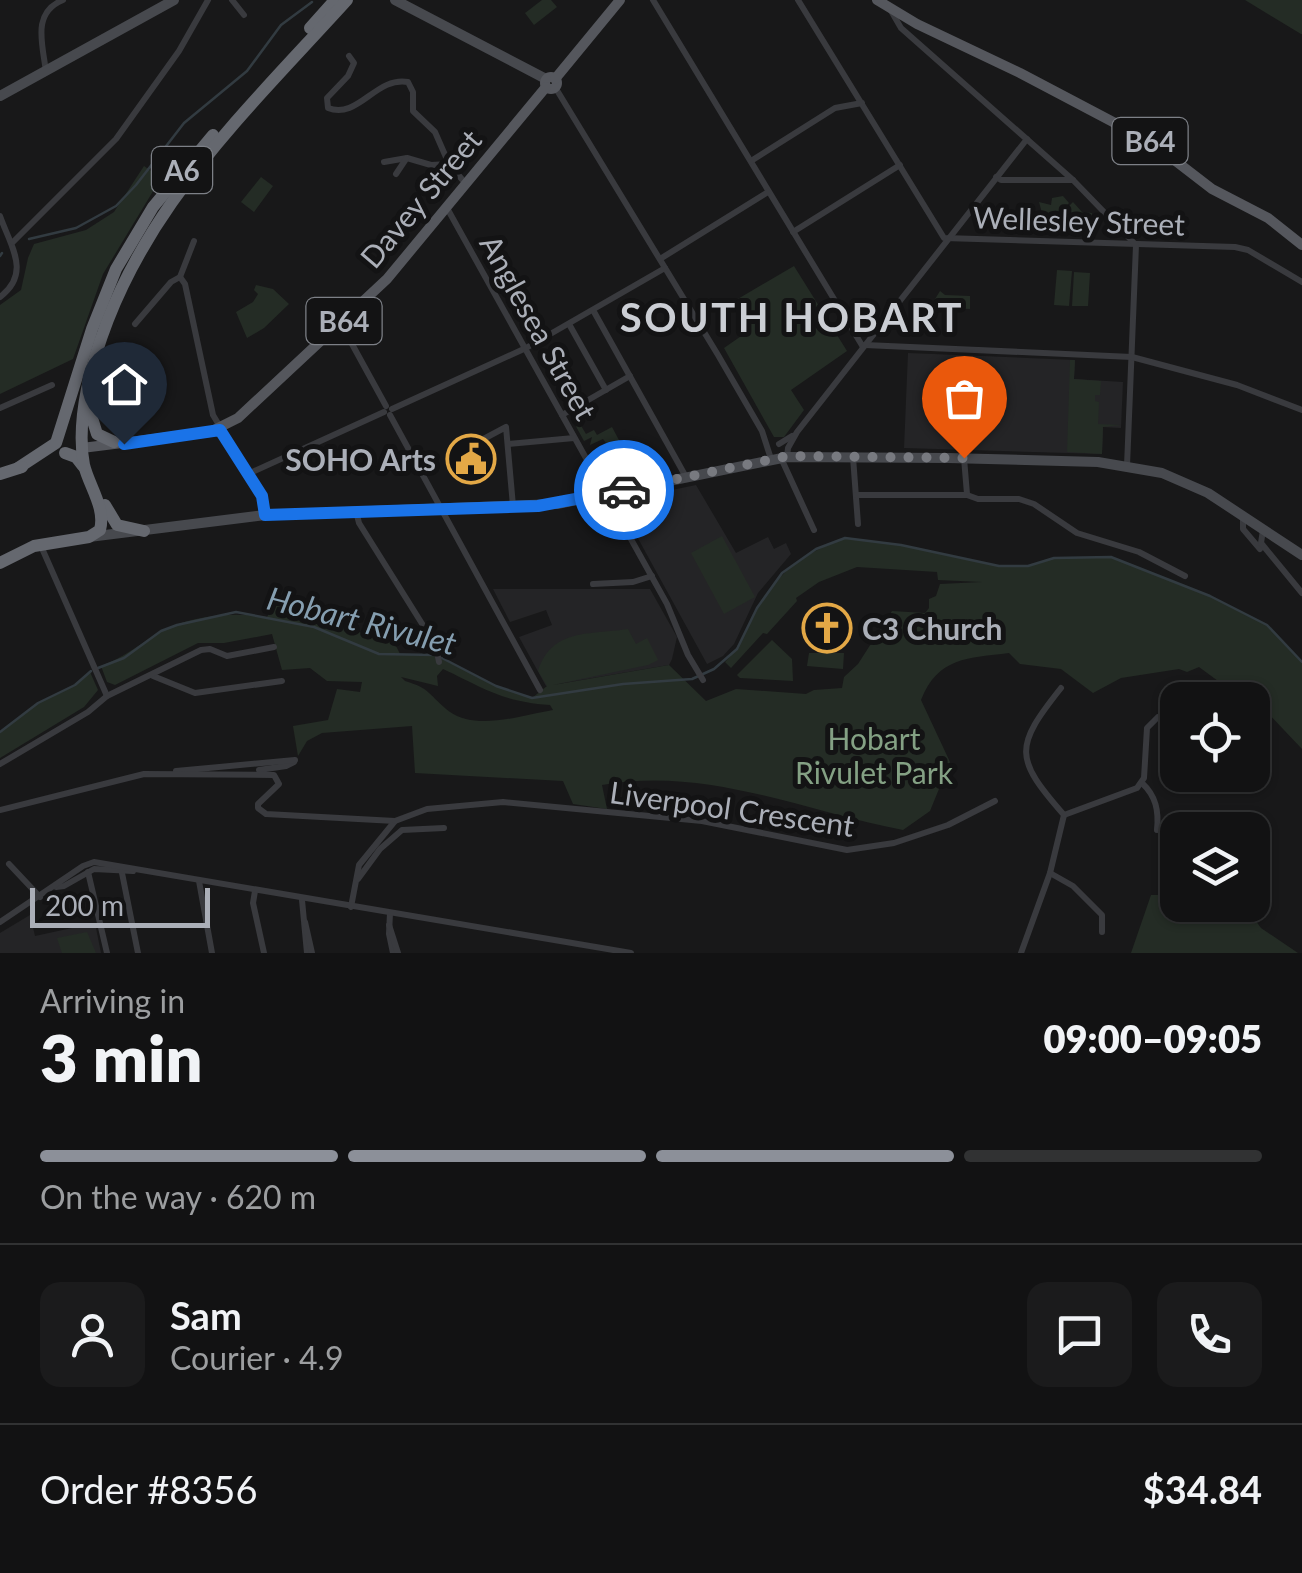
<!DOCTYPE html>
<meta charset="utf-8">
<style>
:root{--surface:#121213;--page:#1b1b1c;--text:#f1f3f6;--muted:#9c9ea0;--line:#313233;--accent:#8c9099}
body{margin:0;font-family:Lato,sans-serif;background:var(--page);color:var(--text);height:100vh;display:flex;flex-direction:column;font-size:38px;white-space:nowrap}
*{box-sizing:border-box;margin:0}
p{font-size:32px;color:var(--muted)}
.icon{flex:none;width:55px;height:55px;fill:none;stroke:currentColor;stroke-width:2;stroke-linecap:round;stroke-linejoin:round}
.map{position:relative;height:953px;overflow:hidden}
.side{display:flex;flex-direction:column;background:var(--surface);flex:1}
.side>*{flex:none}
.fabs{position:absolute;left:1160px;top:682px;display:grid;gap:20px}
.fabs a{display:grid;place-items:center;width:110px;height:110px;border-radius:20px;background:var(--surface);box-shadow:0 2px 8px #0004,0 0 0 2px var(--line);font-size:50px}
.scale{position:absolute;left:30px;bottom:25px;width:180px;box-sizing:border-box;padding-left:10px;border:5px solid #abafb8;border-top:0;font-size:28px;line-height:35px;white-space:nowrap;color:#abafb8;-webkit-text-stroke:8px #131314;paint-order:stroke}
.pin{position:absolute;display:grid;place-items:center;width:85px;height:85px;color:#fff;margin:-102px -42px;border-radius:50% 50% 50% 0;rotate:-45deg;box-shadow:0 0 10px #0007}
.pin .icon{rotate:45deg}
.courier{position:absolute;display:grid;place-items:center;width:100px;height:100px;margin:-50px;border:8px solid #1a73e8;border-radius:50%;background:#fff;color:#222;box-shadow:0 2px 12px #0007}
.overview em{font-style:normal;font-weight:800}
.overview div{display:flex;flex-direction:column-reverse}
.overview{display:flex;align-items:center;justify-content:space-between;height:170px;padding:0 40px}
h1{font-size:65px;font-weight:800;line-height:75px}
.bar{display:grid;grid-template-columns:repeat(4,1fr);gap:15px 10px;align-content:center;height:120px;padding:0 40px}
.bar i{height:12px;border-radius:8px;background:var(--line)}
.bar .on{background:var(--accent)}
.bar p{grid-column:span 4}
.line{display:flex;align-items:center;gap:25px;padding:0 40px;border-top:2px solid var(--line)}
.line div{flex:1}
.round{display:grid;place-items:center;flex:none;width:105px;height:105px;border-radius:20px;background:var(--page)}
.map>svg:first-child{display:block}
.built{fill:#242426}
.green{fill:#242c25;fill-rule:evenodd}
.lines{fill:none;stroke-linecap:round;stroke-linejoin:round}
.stream{stroke:#323b41;stroke-width:2.5}
.street{stroke:#393a3e;stroke-width:6}
.secondary{stroke:#47494e;stroke-width:10}
.primary{stroke:#55575d;stroke-width:10}
.highway{stroke:#65686f;stroke-width:12}
.done{stroke:#787a80;stroke-width:10;stroke-dasharray:0 18}
.route{stroke:#1a73e8;stroke-width:12}
.labels{text-anchor:middle;dominant-baseline:central;stroke-width:10;stroke-linejoin:round;paint-order:stroke}
.shield{fill:#131314;stroke:#7d8087;stroke-width:2.5}
.shield-label{font-size:28px;font-weight:bold;fill:#abafb8}
.street-label{font-size:30px;fill:#abafb8;stroke:#131314}
.poi-label{font-size:30px;font-weight:bold;fill:#abafb8;stroke:#131314;text-anchor:end}
.park-label{font-size:30px;fill:#84a184;stroke:#131314}
.water-label{font-size:32px;font-style:italic;fill:#859eb0;stroke:#131314}
.district-label{font-size:40px;font-weight:bold;letter-spacing:2.5px;fill:#cbced4;stroke:#131314}
</style>
<div class="map">
<svg width="1302" height="953" viewBox="0 0 1302 953">
<rect width="100%" height="100%" fill="#181819"/>
<g class="built">
<path d="M 908,353 L 1075,360 L 1074,379 L 1123,382 L 1121,428 L 1103,427 L 1102,454 L 904,448 Z"/>
<path d="M 696,485 L 736,553 L 768,537 L 774,549 L 786,543 L 791,554 L 758,593 L 734,644 L 723,656 L 707,664 L 635,533 L 657,522 L 643,496 Z"/>
<path d="M 493,589 L 650,589 L 677,637 L 672,659 L 669,665 L 546,686 L 519,637 L 552,625 L 546,610 L 510,622 Z"/>
<path d="M 30,915 L 35,936 L 95,923 L 101,953 L 0,953 L 0,933 Z"/>
</g>
<g class="green">
<path d="M 542,0 L 551,0 L 557,7 L 534,25 L 525,13 Z"/>
<path d="M 1245,0 L 1302,0 L 1302,34 L 1301,34 Z"/>
<path d="M 144,166 L 161,178 L 103,274 L 73,359 L 0,394 L 0,305 L 21,290 L 28,258 L 34,244 L 86,230 L 114,212 Z"/>
<path d="M 261,177 L 273,186 L 254,212 L 241,202 Z"/>
<path d="M 1063,196 L 1069,203 L 1061,212 L 1068,213 L 1064,211 L 1073,202 L 1082,212 L 1092,213 L 1091,220 L 1068,221 L 1067,217 L 1066,225 L 1056,224 L 1056,210 L 1054,218 L 1043,217 L 1039,202 L 1051,205 L 1052,198 Z"/>
<path d="M 794,266 L 847,351 L 791,390 L 804,410 L 784,437 L 774,437 L 724,348 L 747,332 L 731,303 Z"/>
<path d="M 1057,270 L 1072,271 L 1069,306 L 1054,305 Z"/>
<path d="M 1074,272 L 1090,273 L 1088,306 L 1072,306 Z"/>
<path d="M 256,285 L 273,289 L 289,304 L 264,328 L 247,338 L 236,312 L 253,302 L 258,294 L 254,290 Z"/>
<path d="M 940,291 L 945,295 L 970,296 L 970,309 L 931,307 L 930,315 L 925,315 L 926,304 L 932,304 Z"/>
<path d="M 1070,360 L 1075,360 L 1074,379 L 1101,381 L 1100,395 L 1095,395 L 1095,401 L 1099,402 L 1098,424 L 1121,425 L 1103,427 L 1102,454 L 1067,452 Z"/>
<path d="M 577,419 L 586,434 L 594,430 L 597,435 L 612,427 L 620,442 L 607,444 L 603,439 L 590,445 L 592,437 L 584,441 L 573,421 Z"/>
<path d="M 722,536 L 755,597 L 724,614 L 691,553 Z"/>
<path d="M 845,538 L 901,545 L 999,566 L 1028,566 L 1054,558 L 1111,557 L 1210,596 L 1267,625 L 1302,662 L 1302,749 L 1247,691 L 1218,681 L 1199,667 L 1187,672 L 1179,669 L 1121,678 L 1093,693 L 1061,669 L 1020,664 L 1009,653 C 968,658 938,657 921,700 L 950,762 L 930,811 L 903,830 C 802,811 707,766 602,785 L 607,809 L 573,804 L 563,781 L 415,773 L 412,726 L 322,733 L 307,741 L 298,756 L 293,726 L 328,720 L 337,689 L 360,692 L 362,682 L 327,681 L 310,668 L 282,670 L 272,634 L 224,643 L 198,643 L 115,685 L 107,682 L 101,666 C 123,658 137,646 157,634 C 189,615 231,612 267,617 L 276,601 C 317,609 351,637 392,638 L 400,654 L 433,654 L 496,686 L 532,698 L 547,686 L 538,671 C 552,628 589,635 628,629 L 636,644 L 647,638 L 658,660 L 648,665 L 553,685 L 669,665 L 706,701 L 736,689 L 806,694 L 814,690 L 842,688 L 844,677 L 858,664 L 892,611 L 925,613 L 929,608 L 929,599 L 936,596 L 940,584 L 982,582 L 938,580 L 937,572 L 857,567 L 819,582 L 796,598 L 797,601 L 767,634 L 763,633 L 731,668 L 725,662 C 741,646 748,626 758,607 C 778,571 807,552 845,538 ZM 443,669 C 486,689 500,701 550,705 L 553,710 C 523,715 477,731 450,712 C 428,695 432,689 405,681 L 401,677 L 438,686 L 437,676 Z"/>
<path d="M 772,640 L 792,659 L 793,681 L 740,678 L 737,675 Z"/>
<path d="M 809,653 L 844,653 L 843,669 L 807,666 Z"/>
<path d="M 90,672 L 98,690 L 84,707 L 0,758 L 0,732 L 38,703 L 75,685 Z"/>
<path d="M 1151,895 L 1177,895 L 1178,905 L 1244,905 L 1261,928 L 1298,953 L 1131,953 Z"/>
<path d="M 87,932 L 96,953 L 62,953 L 57,938 Z"/>
</g>
<g class="lines">
<g class="stream">
<path d="M 29,239 L 76,228 L 116,206 L 136,185 L 184,123 L 247,71 L 281,25 L 312,2"/>
<path d="M 0,256 L 2,253"/>
<path d="M 442,658 L 496,686 L 532,698 L 623,684 L 692,679 L 714,669 L 737,649 L 757,608 L 782,573 L 816,549 L 845,538 L 901,545 L 999,566 L 1028,566 L 1054,558 L 1111,557 L 1210,596 L 1267,625 L 1302,662"/>
<path d="M 98,668 L 124,658 L 161,631 L 177,625 L 236,612 L 314,627 L 379,654 L 435,655"/>
<path d="M 0,732 L 38,703 L 75,685 L 91,671"/>
</g>
<g class="street">
<path d="M 232,0 L 244,15"/>
<path d="M 653,0 L 863,347"/>
<path d="M 798,0 L 944,238 L 1235,247 L 1248,250 L 1302,282"/>
<path d="M 890,9 L 901,28 L 1073,180 L 1136,245 L 1127,466"/>
<path d="M 349,56 L 354,63 L 348,76 L 327,98 L 328,108 C 358,120 376,76 408,82 L 413,92 L 413,111 L 435,132 L 449,164 L 466,184"/>
<path d="M 46,72 C 43,45 31,13 63,0"/>
<path d="M 555,87 L 718,355 L 762,431 L 771,459"/>
<path d="M 751,161 L 835,108 L 862,103"/>
<path d="M 384,162 L 407,158 L 431,165 L 449,164"/>
<path d="M 396,174 L 406,159"/>
<path d="M 996,177 L 1001,180 L 1073,180"/>
<path d="M 447,208 L 667,604 L 688,655 L 703,680"/>
<path d="M 0,216 C 10,245 32,273 0,297"/>
<path d="M 793,232 L 900,165"/>
<path d="M 13,242 L 116,139 L 179,51 L 208,0"/>
<path d="M 660,259 L 768,192"/>
<path d="M 180,277 L 185,284 L 213,415 L 262,497 L 265,514"/>
<path d="M 593,310 L 686,477"/>
<path d="M 135,324 L 171,282 L 180,277 L 194,241"/>
<path d="M 341,324 L 386,406"/>
<path d="M 569,324 L 606,390"/>
<path d="M 865,345 L 1132,357 L 1237,385 L 1302,410"/>
<path d="M 0,408 L 52,385"/>
<path d="M 392,409 L 526,348 L 665,268"/>
<path d="M 390,415 L 540,690"/>
<path d="M 562,415 L 630,376"/>
<path d="M 508,444 L 574,438"/>
<path d="M 779,444 L 792,436"/>
<path d="M 459,452 L 506,427 L 513,506"/>
<path d="M 787,457 L 788,448 L 797,432 L 1027,139"/>
<path d="M 853,457 L 858,524"/>
<path d="M 781,458 L 814,530"/>
<path d="M 964,458 L 967,494"/>
<path d="M 248,474 L 384,412"/>
<path d="M 856,495 L 967,495 L 978,499 L 1019,499 L 1034,504 L 1077,533 L 1139,552 L 1185,576"/>
<path d="M 356,511 L 359,523 L 436,646 L 439,662"/>
<path d="M 1243,516 L 1243,529 L 1260,549"/>
<path d="M 1263,530 L 1261,543 L 1302,593"/>
<path d="M 41,546 L 107,696"/>
<path d="M 593,584 L 633,582 L 652,576"/>
<path d="M 153,676 L 195,693 L 282,681"/>
<path d="M 0,764 L 88,712 L 107,696 L 201,650 L 210,649 L 227,656 L 274,647"/>
<path d="M 259,770 L 286,766 L 294,762"/>
<path d="M 176,771 L 295,760"/>
<path d="M 1142,783 C 1156,796 1159,811 1157,830"/>
<path d="M 0,810 L 144,774 L 274,775 L 279,784 L 258,804 L 258,808 L 266,814 L 395,821 L 359,865 L 351,907"/>
<path d="M 1064,815 L 1137,788 L 1144,778 L 1147,728 L 1158,717 L 1178,714"/>
<path d="M 395,821 L 427,809 L 503,802 L 702,821 L 847,850 L 894,843 L 948,825 L 995,801"/>
<path d="M 9,864 L 40,897"/>
<path d="M 88,872 L 107,953"/>
<path d="M 122,873 L 138,953"/>
<path d="M 1050,873 L 1073,886 L 1102,915 L 1102,932"/>
<path d="M 358,879 L 380,849 L 402,830 L 444,828"/>
<path d="M 199,881 L 212,953"/>
<path d="M 56,887 L 64,886 L 94,869 L 133,871"/>
<path d="M 255,891 L 253,903 L 264,953"/>
<path d="M 302,900 L 307,953"/>
<path d="M 390,913 L 389,934 L 393,953"/>
<path d="M 0,922 L 83,866 L 94,862 L 631,953"/>
<path d="M 305,922 L 312,953"/>
<path d="M 389,925 L 398,953"/>
<path d="M 1021,953 L 1050,873 L 1064,815 C 1014,758 1014,747 1061,688"/>
</g>
<g class="secondary">
<path d="M 395,0 L 546,79"/>
<path d="M 0,96 L 174,0"/>
<path d="M 89,537 L 265,515 L 557,504 L 787,457 L 948,458 L 1098,462 L 1162,473 L 1208,493 L 1302,555"/>
</g>
<g class="primary">
<path d="M 877,0 L 917,24 L 1020,73 L 1151,142 L 1212,189 L 1268,218 L 1302,245"/>
<circle cx="551" cy="83" r="6"/>
<path d="M 555,79 L 620,0"/>
<path d="M 82,448 L 210,432 L 238,418 L 387,279 L 546,87"/>
</g>
<g class="highway">
<path d="M 310,28 L 335,0"/>
<path d="M 88,405 L 97,434 L 114,442"/>
<path d="M 65,453 L 76,457 L 83,466"/>
<path d="M 18,468 L 56,443 L 92,329 L 116,269 L 153,207 L 213,135"/>
<path d="M 0,474 L 22,467"/>
<path d="M 105,505 L 117,525 L 144,531"/>
<path d="M 0,563 L 34,546 L 89,537 L 100,530 C 106,508 89,486 84,465 C 79,439 82,414 87,389 C 122,226 240,118 347,0"/>
</g>
</g>
<g class="lines">
<path class="done" d="M 624,490 L 788,456 L 964,458"/>
<path class="route" d="M 124,444 L 220,430 L 262,496 L 265,515 L 538,506 L 624,490"/>
</g>
<defs>
<g id="civic-ring" transform="scale(2.5)"><circle r="9.5" fill="#131314" stroke="#e3a846" stroke-width="1.5"/><path d="M-.6-6.5H3V-4.5H.6V-3L4-1V1h2V6H-6V1h2V-1L-.6-3ZM-1.2 2.5V6h2.4V2.5Z" fill="#e3a846"/></g>
<g id="church-ring" transform="scale(2.5)"><circle r="9.5" fill="#131314" stroke="#e3a846" stroke-width="1.5"/><path d="M-1.2-6h2.4v3.5h3.3v2.4h-3.3V6h-2.4V-.1h-3.3v-2.4h3.3Z" fill="#e3a846"/></g>
</defs>
<g fill-rule="evenodd">
<use href="#civic-ring" x="471" y="459"/>
<use href="#church-ring" x="827" y="628"/>
</g>
<g class="labels">
<g class="shield">
<rect x="1112.5" y="118" width="75" height="46" rx="8"/>
<rect x="152" y="147" width="60" height="46" rx="8"/>
<rect x="306.5" y="298" width="75" height="46" rx="8"/>
</g>
<g class="shield-label">
<text x="1150" y="141">B64</text>
<text x="182" y="170">A6</text>
<text x="344" y="321">B64</text>
</g>
<g class="street-label">
<text transform="translate(420 198) rotate(-50)">Davey Street</text>
<text transform="translate(1079 220) rotate(2)">Wellesley Street</text>
<text transform="translate(539 327) rotate(61)">Anglesea Street</text>
<text transform="translate(732 808) rotate(8)">Liverpool Crescent</text>
</g>
<g class="poi-label">
<text x="436" y="459">SOHO Arts</text>
<text x="862" y="628" text-anchor="start">C3 Church</text>
</g>
<g class="park-label">
<text x="874" y="738">Hobart<tspan x="874" dy="34">Rivulet Park</tspan></text>
</g>
<g class="water-label">
<text transform="translate(362 620) rotate(14)">Hobart Rivulet</text>
</g>
<g class="district-label">
<text x="792" y="317">SOUTH HOBART</text>
</g>
</g>
</svg>
<div class="fabs">
<a><svg class="icon" aria-label="locate" viewBox="0 0 24 24"><circle cx="12" cy="12" r="6"/><path d="M12 2v4M12 18v4M2 12h4M18 12h4"/></svg></a>
<a><svg class="icon" aria-label="layers" viewBox="0 0 24 24"><path d="M12 4l9 5-9 5-9-5zM3 14l9 5 9-5"/></svg></a>
</div>
<div class="scale">200 m</div>
<div class="pin" style="left:964px;top:458px;background:#ea580c"><svg class="icon" aria-label="bag" viewBox="0 0 24 24"><path d="M5 8h14l-1 12H6zM9 8a3 3 0 0 1 6 0"/></svg></div>
<div class="pin" style="left:124px;top:444px;background:#1f2937"><svg class="icon" aria-label="home" viewBox="0 0 24 24"><path d="M3 11l9-7 9 7M6 9v11h12V9"/></svg></div>
<div class="courier" style="left:624px;top:490px"><svg class="icon" aria-label="car" viewBox="0 0 24 24"><path d="M5 17H2v-5l4-1 3-4h7l3 4 3 1v5h-3M9 17h6M6 11h13"/><circle cx="7" cy="17" r="2"/><circle cx="17" cy="17" r="2"/></svg></div>
</div>
<section class="side">
<div class="overview"><div><h1>3 min</h1><p>Arriving in</p></div><em>09:00–09:05</em></div>
<div class="bar"><i class="on"></i><i class="on"></i><i class="on"></i><i></i><p>On the way · 620 m</p></div>
<div class="line" style="height:180px"><a class="round"><svg class="icon" aria-label="person" viewBox="0 0 24 24"><circle cx="12" cy="8" r="4"/><path d="M4 21q1-7 8-7t8 7"/></svg></a><div><b>Sam</b><p>Courier · 4.9</p></div><a class="round"><svg class="icon" aria-label="chat" viewBox="0 0 24 24"><path d="M4 5h16v11H9l-5 4z"/></svg></a><a class="round"><svg class="icon" aria-label="phone" viewBox="0 0 24 24"><path d="M5 4h4l2 5-3 2q2 4 5 5l2-3 5 2v4C11 20 4 13 5 4z"/></svg></a></div>
<div class="line" style="height:130px"><div>Order #8356</div><b>$34.84</b></div>
</section>
